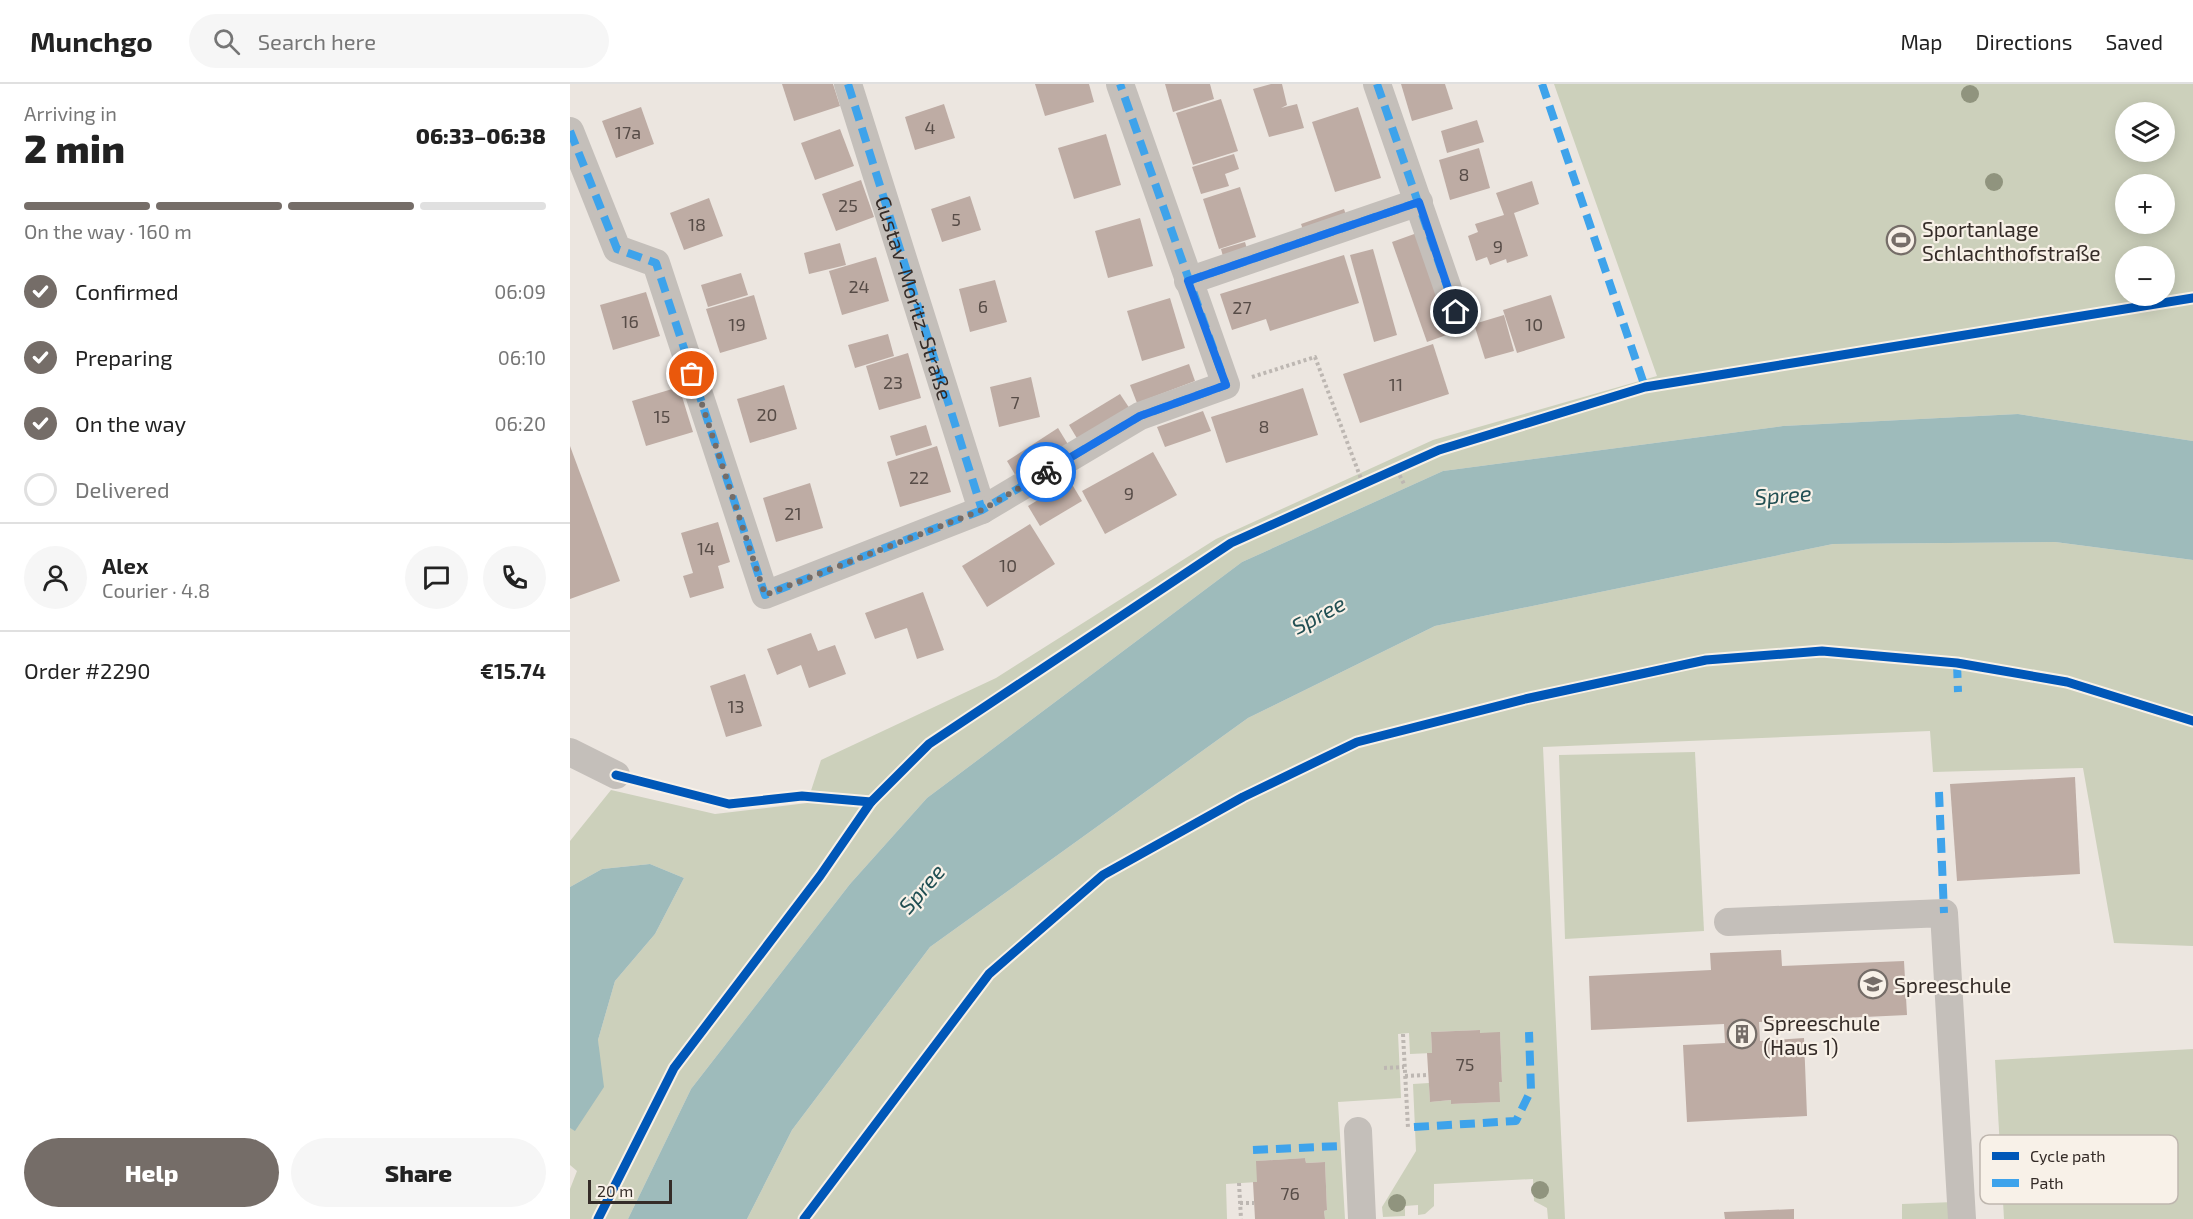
<!DOCTYPE html>
<meta charset="utf-8">
<style>
:root{--surface:#fff;--page:#f6f6f6;--text:#222;--muted:#767676;--line:#e0e0e0;--accent:#756d68}
body{margin:0;font-family:"Exo 2",sans-serif;background:var(--page);color:var(--text);height:100vh;display:flex;flex-direction:column;font-size:22px;white-space:nowrap}
*{box-sizing:border-box;margin:0}
p{font-size:20px;color:var(--muted)}
.icon{flex:none;width:33px;height:33px;fill:none;stroke:currentColor;stroke-width:2;stroke-linecap:round;stroke-linejoin:round}
.map{position:relative;flex:1;overflow:hidden}
.details{display:flex;flex-direction:column;background:var(--surface);width:570px}
.details>*{flex:none}
.fabs{position:absolute;left:1545px;top:18px;display:grid;gap:12px}
.fabs a{display:grid;place-items:center;width:60px;height:60px;border-radius:50%;background:var(--surface);box-shadow:0 3px 15px #0003;font-size:30px}
.scale{position:absolute;left:18px;bottom:15px;width:84px;box-sizing:border-box;padding-left:6px;border:3px solid #352c28;border-top:0;font-size:16px;line-height:21px;white-space:nowrap;color:#352c28;-webkit-text-stroke:4px #f8f1e8;paint-order:stroke}
.pin{position:absolute;display:grid;place-items:center;width:51px;height:51px;color:#fff;margin:-26px;border:3px solid #fff;border-radius:50%;box-shadow:0 2px 6px #0007}
.courier{position:absolute;display:grid;place-items:center;width:60px;height:60px;margin:-30px;border:4px solid #1a73e8;border-radius:50%;background:#fff;color:#222;box-shadow:0 2px 8px #0007}
.headline em{font-style:normal;font-weight:800}
.headline div{display:flex;flex-direction:column-reverse}
.headline{display:flex;align-items:center;justify-content:space-between;height:102px;padding:0 24px}
h1{font-size:39px;font-weight:800;line-height:45px}
.bar{display:grid;grid-template-columns:repeat(4,1fr);gap:9px 6px;align-content:center;height:72px;padding:0 24px}
.bar i{height:8px;border-radius:4px;background:var(--line)}
.bar .current{background:var(--accent)}
.bar p{grid-column:span 4}
.line{display:flex;align-items:center;gap:15px;padding:0 24px;border-top:2px solid var(--line)}
.line div{flex:1}
.round{display:grid;place-items:center;flex:none;width:63px;height:63px;border-radius:32px;background:var(--page)}
ol{padding:0 24px;list-style:none}
li{display:flex;align-items:center;gap:18px;height:66px}
li p{margin-inline-start:auto}
li .icon{padding:6px;border-radius:50%;background:var(--accent);color:#fff;stroke-width:4}
li:last-child{color:var(--muted)}
li i{width:33px;height:33px;border:3px solid var(--line);border-radius:50%}
.button{display:flex;gap:12px;margin-top:auto;padding:12px 24px}
.button a{flex:1;height:69px;border-radius:36px;background:var(--accent);color:#fff;font-size:24px;font-weight:800;line-height:69px;text-align:center}
.button a+a{background:var(--page);color:var(--text)}
header{display:flex;align-items:center;gap:36px;box-sizing:border-box;height:84px;padding:0 30px;background:var(--surface);border-bottom:2px solid var(--line)}
header strong{font-size:28px}
nav{display:flex;gap:33px;margin-inline-start:auto;font-size:21px}
.search{width:420px;height:54px;background:var(--page);display:flex;align-items:center;gap:15px;box-sizing:border-box;padding:0 21px;border-radius:33px;color:var(--muted);font-size:22px}
main{display:flex;flex:1;min-height:0}
.map>svg:first-child{display:block}
.green{fill:#ccd0bb;fill-rule:evenodd}
.water{fill:#9ebbbb}
.building{fill:#beaca4}
.lines{fill:none;stroke-linecap:round;stroke-linejoin:round}
.path{stroke:#bdb7b2;stroke-width:4;stroke-dasharray:3 3;stroke-linecap:butt}
.minor{stroke:#c4bfba;stroke-width:28}
.quiet{stroke:#3ea3eb;stroke-width:8;stroke-dasharray:15 8;stroke-linecap:butt}
.cycleway-casing{stroke:#f8f1e8;stroke-width:13}
.cycleway{stroke:#0057b8;stroke-width:9}
.tree{fill:#90947e}
.done{stroke:#756d68;stroke-width:6;stroke-dasharray:0 10.8}
.route{stroke:#1a73e8;stroke-width:8}
.labels{text-anchor:middle;dominant-baseline:central;stroke-width:4.5;stroke-linejoin:round;paint-order:stroke}
.number-label{font-size:18px;fill:#574c47}
.poi-label{font-size:21px;fill:#352c28;stroke:#f8f1e8;text-anchor:start}
.street-label{font-size:21px;fill:#352c28;stroke:#f8f1e8}
.water-label{font-size:22px;font-style:italic;fill:#214f53;stroke:#f8f1e8}
.key{fill:#f8f1e8;stroke:#beb6ae;stroke-width:1.5}
.key-label{font-size:16px;fill:#352c28}
</style>
<header>
<strong>Munchgo</strong>
<div class="search"><svg class="icon" aria-label="search" viewBox="0 0 24 24"><circle cx="10" cy="10" r="6"/><path d="M15 15l6 6"/></svg>Search here</div>
<nav><a>Map</a><a>Directions</a><a>Saved</a></nav>
</header>
<main>
<section class="details">
<div class="headline"><div><h1>2 min</h1><p>Arriving in</p></div><em>06:33–06:38</em></div>
<div class="bar"><i class="current"></i><i class="current"></i><i class="current"></i><i></i><p>On the way · 160 m</p></div>
<ol>
<li><svg class="icon" aria-label="check" viewBox="0 0 24 24"><path d="M5 12l5 5 9-10"/></svg>Confirmed<p>06:09</p></li>
<li><svg class="icon" aria-label="check" viewBox="0 0 24 24"><path d="M5 12l5 5 9-10"/></svg>Preparing<p>06:10</p></li>
<li><svg class="icon" aria-label="check" viewBox="0 0 24 24"><path d="M5 12l5 5 9-10"/></svg>On the way<p>06:20</p></li>
<li><i></i>Delivered</li>
</ol>
<div class="line" style="height:108px"><a class="round"><svg class="icon" aria-label="person" viewBox="0 0 24 24"><circle cx="12" cy="8" r="4"/><path d="M4 21q1-7 8-7t8 7"/></svg></a><div><b>Alex</b><p>Courier · 4.8</p></div><a class="round"><svg class="icon" aria-label="chat" viewBox="0 0 24 24"><path d="M4 5h16v11H9l-5 4z"/></svg></a><a class="round"><svg class="icon" aria-label="phone" viewBox="0 0 24 24"><path d="M5 4h4l2 5-3 2q2 4 5 5l2-3 5 2v4C11 20 4 13 5 4z"/></svg></a></div>
<div class="line" style="height:78px"><div>Order #2290</div><b>€15.74</b></div>
<div class="button"><a>Help</a><a>Share</a></div>
</section>
<div class="map">
<svg width="1623" height="1135" viewBox="0 0 1623 1135">
<rect width="100%" height="100%" fill="#ece6e0"/>
<g class="green">
<path d="M 984,0 L 1623,0 L 1623,357 L 1448,330 L 1213,342 L 873,387 L 672,478 L 357,714 L 280,800 L 121,1005 L 58,1135 L 0,1135 L 0,1105 L 7,1087 L 0,1081 L 0,1044 L 5,1046 L 29,977 L 28,956 L 45,897 L 85,850 L 114,794 L 80,780 L 32,785 L 0,803 L 0,757 L 41,706 L 145,730 L 237,719 L 251,676 L 426,594 L 646,455 L 863,356 L 1087,292 ZM 1556,28 L 1594,28 L 1594,68 L 1556,68 ZM 1556,100 L 1594,100 L 1594,140 L 1556,140 ZM 1556,172 L 1594,172 L 1594,212 L 1556,212 Z"/>
<path d="M 1485,458 L 1623,476 L 1623,862 L 1544,859 L 1513,684 L 1363,688 L 1360,647 L 973,663 L 995,1135 L 978,1135 L 977,1124 L 964,1117 L 963,1095 L 864,1100 L 864,1122 L 855,1130 L 848,1131 L 848,1121 L 835,1122 L 835,1132 L 813,1133 L 812,1123 L 846,1067 L 843,1000 L 859,999 L 860,1018 L 881,1016 L 881,1020 L 929,1018 L 929,998 L 932,997 L 930,949 L 910,949 L 910,946 L 861,948 L 862,969 L 840,970 L 839,949 L 828,950 L 831,1014 L 768,1018 L 775,1135 L 755,1135 L 754,1127 L 757,1126 L 755,1078 L 736,1079 L 735,1074 L 687,1077 L 687,1098 L 656,1100 L 657,1135 L 177,1135 L 222,1046 L 360,863 L 678,634 L 865,542 L 1263,460 Z"/>
<path d="M 1125,668 L 1134,847 L 995,855 L 989,671 Z"/>
<path d="M 1623,965 L 1623,1135 L 1434,1135 L 1425,976 Z"/>
<path d="M 1384,1118 L 1385,1135 L 1332,1135 L 1332,1120 Z"/>
</g>
<g class="water">
<path d="M 1448,330 L 1623,357 L 1623,476 L 1485,458 L 1263,460 L 865,542 L 678,634 L 360,863 L 222,1046 L 177,1135 L 58,1135 L 121,1005 L 280,800 L 357,714 L 672,478 L 873,387 L 1213,342 Z"/>
<path d="M 80,780 L 114,794 L 85,850 L 45,897 L 28,956 L 34,1003 L 5,1047 L 0,1044 L 0,803 L 32,785 Z"/>
</g>
<g class="building">
<path d="M 212,0 L 263,0 L 270,22 L 224,37 Z"/>
<path d="M 465,0 L 519,0 L 524,18 L 475,32 Z"/>
<path d="M 595,0 L 640,0 L 644,15 L 603,28 Z"/>
<path d="M 701,0 L 712,0 L 717,21 L 711,24 L 727,20 L 734,44 L 699,53 L 683,5 Z"/>
<path d="M 831,0 L 875,0 L 883,25 L 842,37 Z"/>
<path d="M 651,15 L 668,67 L 623,81 L 606,29 Z"/>
<path d="M 374,20 L 385,54 L 345,66 L 335,33 Z"/>
<path d="M 71,23 L 84,60 L 46,74 L 32,37 Z"/>
<path d="M 788,23 L 811,94 L 765,108 L 742,38 Z"/>
<path d="M 907,36 L 914,58 L 877,69 L 871,47 Z"/>
<path d="M 270,45 L 284,82 L 245,96 L 231,59 Z"/>
<path d="M 536,50 L 551,101 L 504,115 L 488,64 Z"/>
<path d="M 909,64 L 920,104 L 880,116 L 869,76 Z"/>
<path d="M 664,70 L 669,85 L 655,90 L 659,102 L 631,110 L 622,83 Z"/>
<path d="M 291,96 L 304,133 L 266,147 L 252,110 Z"/>
<path d="M 962,97 L 969,120 L 944,129 L 958,172 L 937,179 L 936,175 L 920,181 L 917,173 L 906,177 L 898,152 L 908,148 L 905,140 L 934,131 L 926,109 Z"/>
<path d="M 670,103 L 686,153 L 649,165 L 633,115 Z"/>
<path d="M 400,112 L 411,146 L 372,158 L 361,125 Z"/>
<path d="M 139,114 L 153,152 L 114,166 L 100,129 Z"/>
<path d="M 774,125 L 779,140 L 736,154 L 731,140 Z"/>
<path d="M 570,134 L 583,182 L 538,194 L 525,147 Z"/>
<path d="M 847,149 L 882,249 L 857,258 L 822,158 Z"/>
<path d="M 675,158 L 679,172 L 655,180 L 651,165 Z"/>
<path d="M 270,159 L 276,181 L 239,190 L 234,169 Z"/>
<path d="M 803,165 L 827,251 L 804,258 L 780,171 Z"/>
<path d="M 774,171 L 789,219 L 700,247 L 696,235 L 662,246 L 650,210 Z"/>
<path d="M 306,173 L 319,217 L 272,231 L 259,187 Z"/>
<path d="M 171,189 L 178,211 L 138,223 L 131,201 Z"/>
<path d="M 425,196 L 437,238 L 400,248 L 389,205 Z"/>
<path d="M 76,208 L 90,252 L 43,266 L 30,221 Z"/>
<path d="M 184,211 L 197,255 L 150,269 L 136,225 Z"/>
<path d="M 981,211 L 995,254 L 947,269 L 933,226 Z"/>
<path d="M 600,214 L 615,264 L 572,277 L 557,227 Z"/>
<path d="M 934,231 L 944,267 L 915,275 L 904,240 Z"/>
<path d="M 318,250 L 324,272 L 285,284 L 278,261 Z"/>
<path d="M 863,260 L 879,310 L 790,339 L 773,290 Z"/>
<path d="M 338,269 L 351,314 L 309,326 L 296,282 Z"/>
<path d="M 619,280 L 625,297 L 567,319 L 560,301 Z"/>
<path d="M 461,293 L 470,333 L 429,343 L 420,303 Z"/>
<path d="M 214,301 L 227,345 L 180,359 L 167,315 Z"/>
<path d="M 109,303 L 123,348 L 76,362 L 62,317 Z"/>
<path d="M 733,304 L 748,351 L 656,379 L 641,333 Z"/>
<path d="M 550,310 L 560,325 L 508,356 L 499,341 Z"/>
<path d="M 633,327 L 641,347 L 595,363 L 587,343 Z"/>
<path d="M 356,341 L 362,361 L 326,372 L 320,352 Z"/>
<path d="M 488,344 L 499,362 L 447,394 L 437,377 Z"/>
<path d="M 0,362 L 50,497 L 0,515 Z"/>
<path d="M 367,362 L 381,408 L 330,423 L 317,378 Z"/>
<path d="M 583,368 L 607,411 L 535,450 L 512,407 Z"/>
<path d="M 500,397 L 512,417 L 470,442 L 458,422 Z"/>
<path d="M 240,399 L 253,444 L 206,458 L 193,414 Z"/>
<path d="M 148,438 L 160,478 L 148,482 L 154,504 L 120,514 L 113,492 L 123,489 L 111,449 Z"/>
<path d="M 460,440 L 485,480 L 417,523 L 392,482 Z"/>
<path d="M 353,508 L 374,566 L 347,575 L 337,544 L 305,555 L 295,529 Z"/>
<path d="M 241,549 L 248,567 L 265,561 L 276,590 L 239,604 L 231,581 L 207,591 L 197,565 Z"/>
<path d="M 175,590 L 192,642 L 156,653 L 140,602 Z"/>
<path d="M 1505,693 L 1510,790 L 1387,797 L 1380,700 Z"/>
<path d="M 1211,866 L 1212,882 L 1334,877 L 1337,931 L 1189,938 L 1190,957 L 1234,954 L 1237,1032 L 1117,1038 L 1113,961 L 1155,959 L 1154,940 L 1021,946 L 1019,892 L 1141,886 L 1140,869 Z"/>
<path d="M 910,946 L 910,949 L 930,948 L 932,998 L 929,998 L 930,1018 L 881,1020 L 881,1016 L 860,1018 L 857,969 L 862,969 L 861,948 Z"/>
<path d="M 735,1074 L 736,1079 L 755,1078 L 757,1126 L 754,1127 L 755,1135 L 685,1135 L 683,1098 L 687,1098 L 686,1077 Z"/>
<path d="M 1224,1125 L 1224,1135 L 1155,1135 L 1154,1128 Z"/>
</g>
<g class="lines">
<g class="path">
<path d="M 682,293 L 745,273 L 793,400"/>
<path d="M 827,386 L 834,400"/>
<path d="M 833,950 L 838,1044"/>
<path d="M 814,984 L 834,983"/>
<path d="M 835,992 L 858,991"/>
<path d="M 669,1099 L 671,1135"/>
<path d="M 670,1119 L 684,1119"/>
</g>
<g class="minor">
<path id="s1" d="M 278,0 L 412,426 L 570,332 L 656,301 L 550,0"/>
<path d="M 807,0 L 886,228"/>
<path d="M 0,47 L 47,165 L 86,179 L 195,511 L 412,426"/>
<path d="M 618,197 L 849,118"/>
<path d="M 0,668 L 46,691"/>
<path d="M 1158,838 L 1374,829 L 1392,1135"/>
<path d="M 788,1047 L 792,1135"/>
</g>
<g class="quiet">
<path d="M 278,0 L 412,426 L 570,332 L 656,301 L 550,0"/>
<path d="M 807,0 L 886,228"/>
<path d="M 972,0 L 1075,303"/>
<path d="M 0,47 L 47,165 L 86,179 L 195,511 L 412,426"/>
<path d="M 618,197 L 849,118"/>
<path d="M 1387,579 L 1388,608"/>
<path d="M 1369,708 L 1374,829"/>
<path d="M 844,1043 L 946,1037 L 961,1006 L 959,948"/>
<path d="M 683,1066 L 770,1062"/>
</g>
<g class="cycleway-casing">
<g id="cycleway">
<path d="M 46,691 L 159,720 L 232,712 L 301,718"/>
<path d="M 28,1135 L 104,984 L 250,792 L 301,718 L 359,660 L 661,459 L 869,366 L 1075,303 L 1623,214"/>
<path d="M 234,1135 L 419,890 L 533,791 L 673,713 L 787,658 L 955,615 L 1136,576 L 1252,567 L 1387,579 L 1497,598 L 1623,637"/>
</g>
</g>
<use href="#cycleway" class="cycleway"/>
</g>
<g class="tree">
<circle cx="1400" cy="10" r="9"/>
<circle cx="1424" cy="98" r="9"/>
<circle cx="970" cy="1106" r="9"/>
<circle cx="827" cy="1119" r="9"/>
</g>
<g class="lines">
<path class="done" d="M 122,290 L 195,511 L 412,426 L 476,388"/>
<path class="route" d="M 476,388 L 570,332 L 656,301 L 618,197 L 849,118 L 886,228"/>
</g>
<defs>
<g id="stadium-ring" transform="scale(1.5)"><circle r="9.5" fill="#f8f1e8" stroke="#756d68" stroke-width="1.5"/><path d="M0-5a6.5 5 0 1 0 0 10a6.5 5 0 1 0 0-10ZM-3.5-1.8h7v3.6h-7Z" fill="#756d68"/></g>
<g id="school-ring" transform="scale(1.5)"><circle r="9.5" fill="#f8f1e8" stroke="#756d68" stroke-width="1.5"/><path d="M0-5L7-2L0 1L-7-2ZM-4 1L0 2.5L4 1V4Q0 6-4 4Z" fill="#756d68"/></g>
<g id="building-ring" transform="scale(1.5)"><circle r="9.5" fill="#f8f1e8" stroke="#756d68" stroke-width="1.5"/><path d="M-4-6H4V6H1V3H-1V6H-4ZM-2.5-4.3h1.7v1.8h-1.7ZM.8-4.3h1.7v1.8H.8ZM-2.5-1h1.7V.8h-1.7ZM.8-1h1.7V.8H.8Z" fill="#756d68"/></g>
</defs>
<g fill-rule="evenodd">
<use href="#stadium-ring" x="1331" y="156"/>
<use href="#school-ring" x="1303" y="900"/>
<use href="#building-ring" x="1172" y="950"/>
</g>
<g class="labels">
<g class="number-label">
<text x="360" y="43">4</text>
<text x="58" y="48">17a</text>
<text x="894" y="90">8</text>
<text x="278" y="121">25</text>
<text x="386" y="135">5</text>
<text x="127" y="140">18</text>
<text x="928" y="162">9</text>
<text x="289" y="202">24</text>
<text x="413" y="222">6</text>
<text x="672" y="223">27</text>
<text x="60" y="237">16</text>
<text x="167" y="240">19</text>
<text x="964" y="240">10</text>
<text x="323" y="298">23</text>
<text x="826" y="300">11</text>
<text x="445" y="318">7</text>
<text x="197" y="330">20</text>
<text x="92" y="332">15</text>
<text x="694" y="342">8</text>
<text x="349" y="393">22</text>
<text x="559" y="409">9</text>
<text x="223" y="429">21</text>
<text x="136" y="464">14</text>
<text x="438" y="481">10</text>
<text x="166" y="622">13</text>
<text x="895" y="980">75</text>
<text x="720" y="1109">76</text>
</g>
<g class="poi-label">
<text x="1352" y="144">Sportanlage<tspan x="1352" dy="24">Schlachthofstraße</tspan></text>
<text x="1324" y="900">Spreeschule</text>
<text x="1193" y="938">Spreeschule<tspan x="1193" dy="24">(Haus 1)</tspan></text>
</g>
<g class="street-label">
<text stroke="none"><textPath href="#s1" startOffset="224">Gustav-Moritz-Straße</textPath></text>
</g>
<g class="water-label">
<text transform="translate(1213 410) rotate(-4)">Spree</text>
<text transform="translate(748 530) rotate(-28)">Spree</text>
<text transform="translate(351 804) rotate(-49)">Spree</text>
</g>
</g>
<rect x="1410" y="1051" width="198" height="69" rx="9" class="key"/>
<rect x="1422" y="1068" width="27" height="8" fill="#0057b8"/>
<rect x="1422" y="1095" width="27" height="8" fill="#3ea3eb"/>
<g class="key-label">
<text x="1460" y="1078">Cycle path</text>
<text x="1460" y="1105">Path</text>
</g>
</svg>
<div class="fabs">
<a><svg class="icon" aria-label="layers" viewBox="0 0 24 24"><path d="M12 4l9 5-9 5-9-5zM3 14l9 5 9-5"/></svg></a>
<a>+</a>
<a>−</a>
</div>
<div class="scale">20 m</div>
<div class="pin" style="left:122px;top:290px;background:#ea580c"><svg class="icon" aria-label="bag" viewBox="0 0 24 24"><path d="M5 8h14l-1 12H6zM9 8a3 3 0 0 1 6 0"/></svg></div>
<div class="pin" style="left:886px;top:228px;background:#1f2937"><svg class="icon" aria-label="home" viewBox="0 0 24 24"><path d="M3 11l9-7 9 7M6 9v11h12V9"/></svg></div>
<div class="courier" style="left:476px;top:388px"><svg class="icon" aria-label="bike" viewBox="0 0 24 24"><circle cx="6" cy="16" r="4"/><circle cx="18" cy="16" r="4"/><path d="M6 16l4-8h5l3 8M10 8l3 8H6M13 5h3"/></svg></div>
</div>
</main>
